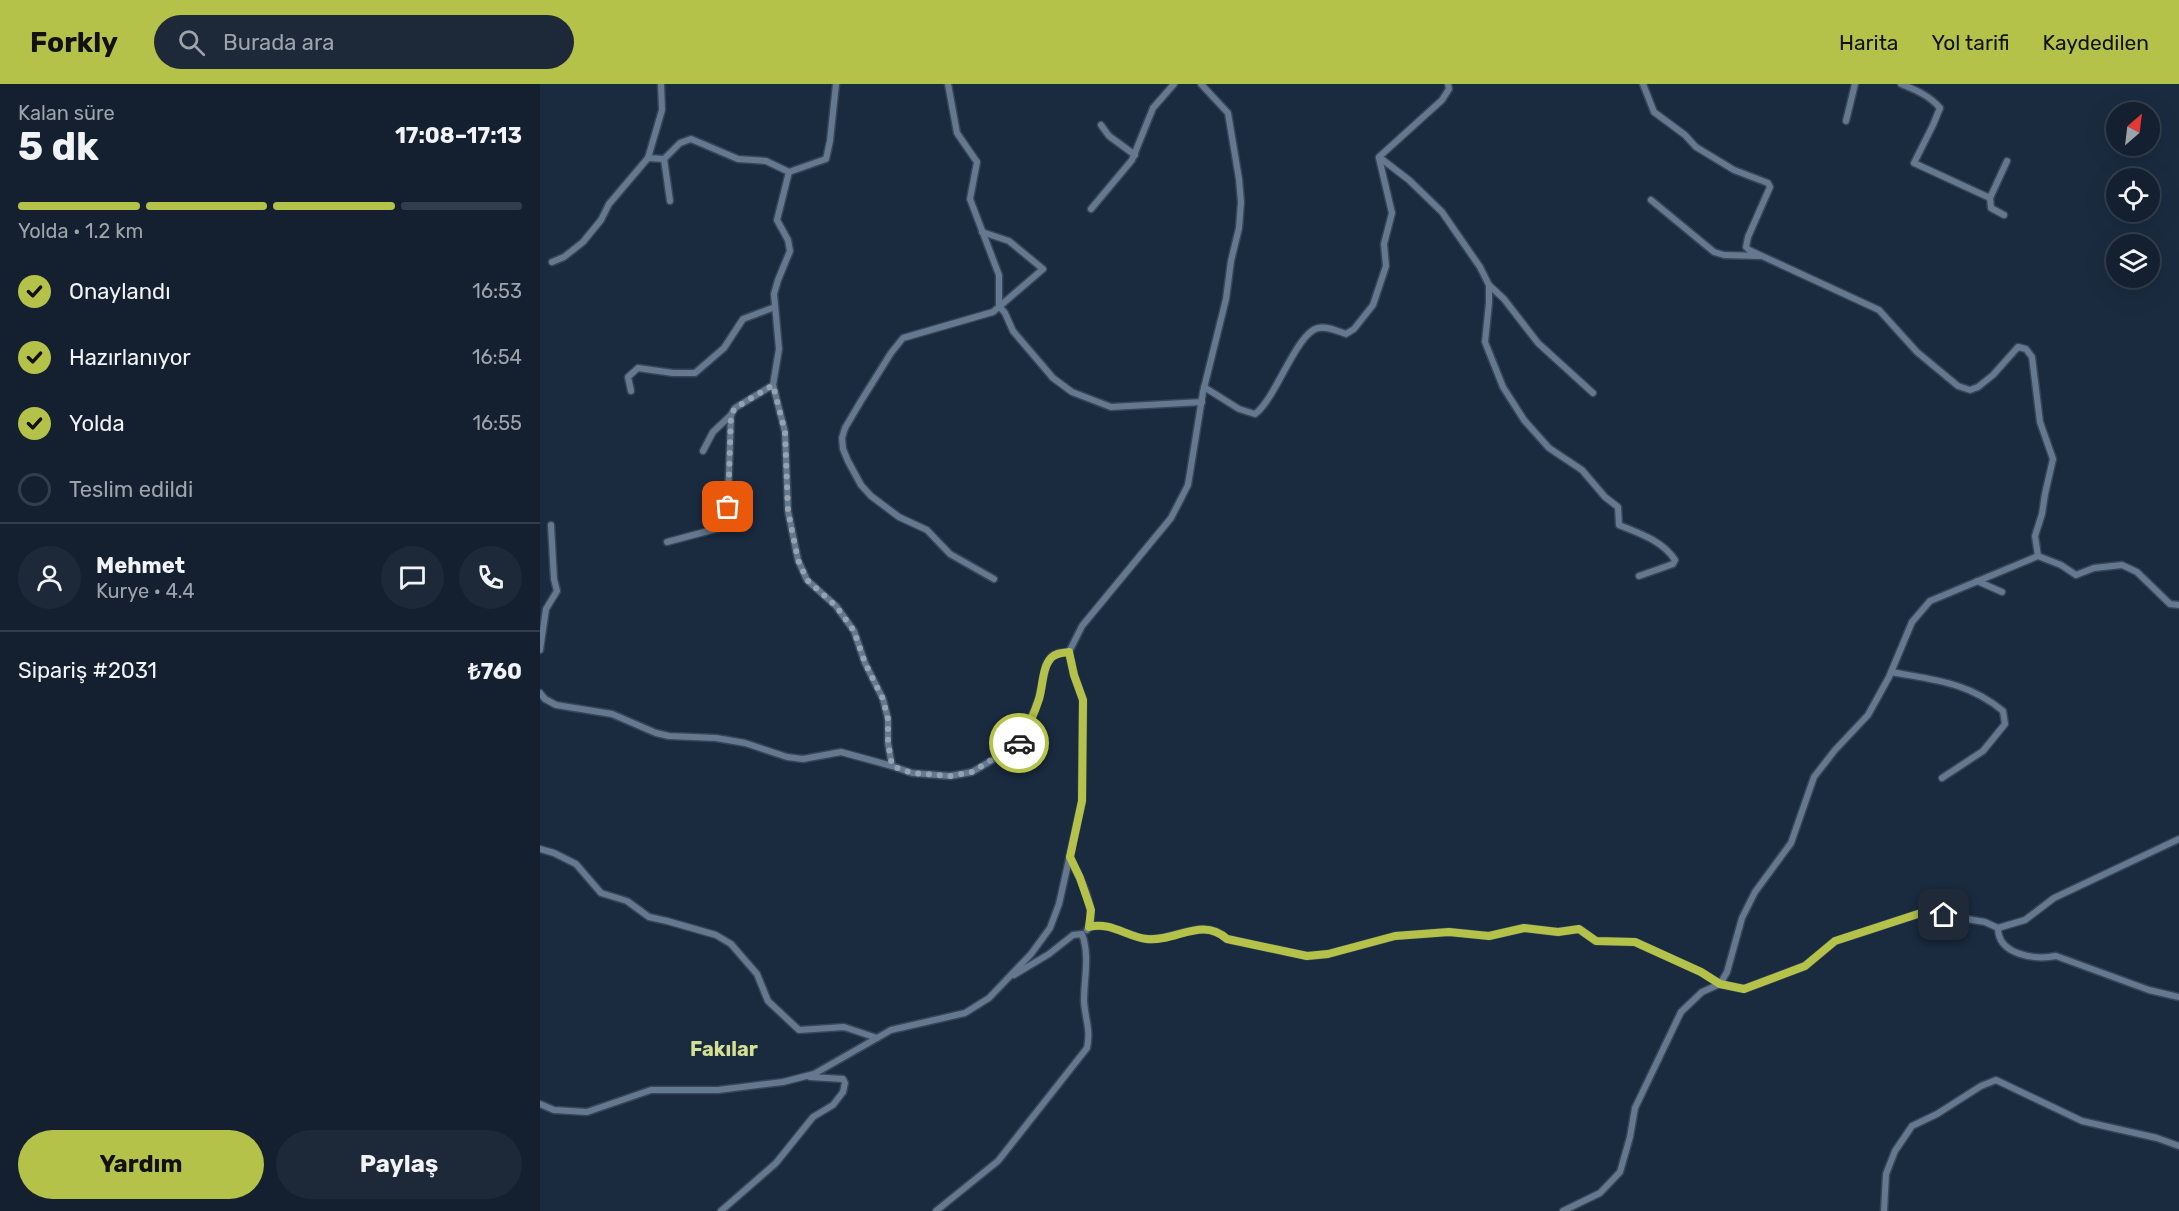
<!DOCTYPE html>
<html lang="tr">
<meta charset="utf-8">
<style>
:root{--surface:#142030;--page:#1d2838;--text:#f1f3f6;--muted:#9da3ab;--line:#333e4c;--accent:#b4c24a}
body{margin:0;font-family:Rubik,sans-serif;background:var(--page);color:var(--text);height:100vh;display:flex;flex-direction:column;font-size:22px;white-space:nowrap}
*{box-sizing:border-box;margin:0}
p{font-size:20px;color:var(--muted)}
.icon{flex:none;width:33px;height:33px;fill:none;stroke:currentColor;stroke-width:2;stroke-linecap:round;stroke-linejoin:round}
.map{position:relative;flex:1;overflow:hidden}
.drawer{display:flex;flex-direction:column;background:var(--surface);width:540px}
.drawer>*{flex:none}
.needle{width:39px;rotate:28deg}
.fabs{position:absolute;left:1566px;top:18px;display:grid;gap:12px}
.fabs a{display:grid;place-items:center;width:54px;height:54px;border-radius:50%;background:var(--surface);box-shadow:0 6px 24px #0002,0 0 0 2px var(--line);font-size:30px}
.pin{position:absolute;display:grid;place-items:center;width:51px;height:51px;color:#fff;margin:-26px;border-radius:12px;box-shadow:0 3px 9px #0006}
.courier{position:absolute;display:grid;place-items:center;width:60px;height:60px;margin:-30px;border:4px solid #b4c24a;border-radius:50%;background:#fff;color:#222;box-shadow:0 2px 8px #0007}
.overview em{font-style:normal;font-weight:700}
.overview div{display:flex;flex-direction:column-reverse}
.overview{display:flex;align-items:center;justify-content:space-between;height:102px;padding:0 18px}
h1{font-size:39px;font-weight:700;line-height:45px}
.bar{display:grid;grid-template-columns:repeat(4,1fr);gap:9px 6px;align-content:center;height:72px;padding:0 18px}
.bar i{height:8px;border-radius:4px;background:var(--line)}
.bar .current{background:var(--accent)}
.bar p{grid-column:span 4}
.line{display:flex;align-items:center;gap:15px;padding:0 18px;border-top:2px solid var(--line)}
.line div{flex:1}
.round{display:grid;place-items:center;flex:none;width:63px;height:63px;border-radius:32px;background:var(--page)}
ol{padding:0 18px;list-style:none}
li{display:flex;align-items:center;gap:18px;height:66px}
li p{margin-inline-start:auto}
li .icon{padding:6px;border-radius:50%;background:var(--accent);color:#111;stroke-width:4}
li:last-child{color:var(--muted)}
li i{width:33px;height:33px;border:3px solid var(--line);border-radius:50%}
.primary-button{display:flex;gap:12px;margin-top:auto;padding:12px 18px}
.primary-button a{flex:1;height:69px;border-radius:36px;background:var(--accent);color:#111;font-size:24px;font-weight:700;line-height:69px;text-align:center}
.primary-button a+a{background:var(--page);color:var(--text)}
header{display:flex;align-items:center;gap:36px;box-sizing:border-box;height:84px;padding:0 30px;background:var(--accent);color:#111}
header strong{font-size:28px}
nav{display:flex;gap:33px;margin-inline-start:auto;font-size:21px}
.search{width:420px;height:54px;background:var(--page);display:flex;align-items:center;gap:15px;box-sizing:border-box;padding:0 21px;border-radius:33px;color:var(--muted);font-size:22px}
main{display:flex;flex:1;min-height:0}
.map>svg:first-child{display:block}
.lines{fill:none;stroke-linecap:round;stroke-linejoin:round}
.street-casing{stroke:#374556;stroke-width:9}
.street{stroke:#647890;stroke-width:6}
.done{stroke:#95a2b2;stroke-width:6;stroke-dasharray:0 10.8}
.route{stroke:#b4c24a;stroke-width:8}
.labels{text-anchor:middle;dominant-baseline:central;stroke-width:4.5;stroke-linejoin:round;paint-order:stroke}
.neighbourhood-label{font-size:20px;font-weight:bold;fill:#d4e093;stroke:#1a2b40}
</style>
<header>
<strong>Forkly</strong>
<div class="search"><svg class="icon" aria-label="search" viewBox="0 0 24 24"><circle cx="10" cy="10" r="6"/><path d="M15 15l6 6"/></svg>Burada ara</div>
<nav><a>Harita</a><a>Yol tarifi</a><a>Kaydedilen</a></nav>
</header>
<main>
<section class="drawer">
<div class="overview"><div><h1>5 dk</h1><p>Kalan süre</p></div><em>17:08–17:13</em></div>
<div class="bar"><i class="current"></i><i class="current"></i><i class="current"></i><i></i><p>Yolda · 1.2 km</p></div>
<ol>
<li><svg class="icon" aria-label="check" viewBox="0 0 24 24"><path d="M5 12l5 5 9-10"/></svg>Onaylandı<p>16:53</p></li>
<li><svg class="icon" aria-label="check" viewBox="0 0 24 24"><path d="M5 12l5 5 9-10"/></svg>Hazırlanıyor<p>16:54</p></li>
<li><svg class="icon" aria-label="check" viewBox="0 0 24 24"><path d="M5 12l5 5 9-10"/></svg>Yolda<p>16:55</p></li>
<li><i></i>Teslim edildi</li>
</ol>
<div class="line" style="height:108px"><a class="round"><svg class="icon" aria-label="person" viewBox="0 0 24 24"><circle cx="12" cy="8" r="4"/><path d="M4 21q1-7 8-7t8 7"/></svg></a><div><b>Mehmet</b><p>Kurye · 4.4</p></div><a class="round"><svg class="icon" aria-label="chat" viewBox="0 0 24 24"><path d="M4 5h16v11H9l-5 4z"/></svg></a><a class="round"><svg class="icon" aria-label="phone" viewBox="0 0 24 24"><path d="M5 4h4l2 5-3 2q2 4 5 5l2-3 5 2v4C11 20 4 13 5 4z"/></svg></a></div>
<div class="line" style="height:78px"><div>Sipariş #2031</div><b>₺760</b></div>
<div class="primary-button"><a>Yardım</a><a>Paylaş</a></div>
</section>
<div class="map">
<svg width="1639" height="1127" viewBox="0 0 1639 1127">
<rect width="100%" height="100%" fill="#1a2b40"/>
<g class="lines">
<g class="street-casing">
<g id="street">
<path d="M 408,0 L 417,49 L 437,78 L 430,115 L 459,191 L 459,222 L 465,229 L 473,247 L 513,294 L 532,308 L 571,323 L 662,318"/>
<path d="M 908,0 L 909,5 L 902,16 L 839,73 L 869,96 L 902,128 L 940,183 L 949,201 L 949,219 L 945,258 L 963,303 L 984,336 L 1009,364 L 1042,386 L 1065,413 L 1078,423 L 1079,441 C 1099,449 1123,457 1135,476 L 1133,480 L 1099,492"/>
<path d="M 1103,0 L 1114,28 L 1145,51 L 1156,63 L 1194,86 L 1228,99 L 1230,103 L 1208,153 L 1206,163 L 1209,166 L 1339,226 L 1377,268 L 1418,302 L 1430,306 L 1438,303 L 1453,291 L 1478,263 L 1486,265 L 1492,273 L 1500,338 L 1513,375 L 1505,410 L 1502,430 L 1495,452 L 1498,472"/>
<path d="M 1361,0 C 1376,6 1390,12 1400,24 L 1393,41 L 1374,79 L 1450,114 L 1467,77"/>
<path d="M 1306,37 L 1315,0"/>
<path d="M 561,41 L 569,52 L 595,71"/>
<path d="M 108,74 L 124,75 L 140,59 L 151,55 L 198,75 L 226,77 L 249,88 L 286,75 L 290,57 L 296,0"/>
<path d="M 124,75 L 130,117"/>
<path d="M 249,88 L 237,136 L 248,156 L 250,167 L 238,196 L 234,210 L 239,265 L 233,301 L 245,348 L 248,427 L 258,476 L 267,496 L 296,522 L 314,547 L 325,579 L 343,615 L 348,635 L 348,659 L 352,682 L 372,689 L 410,692 L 432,688 L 478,661 L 488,643 L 499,614 L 506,581 L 512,572 L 519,569 L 529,568"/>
<path d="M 1450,114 L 1451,124 L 1464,131"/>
<path d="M 1111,116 L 1174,168 L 1184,171 L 1220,172"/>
<path d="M 551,125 L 592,76 L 613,24 L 634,0"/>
<path d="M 442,148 L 469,157 L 503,185 L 453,228 L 363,254 L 351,269 L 321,317 L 305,344 L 302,354 L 303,365 L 308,377 L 321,401 L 331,412 L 359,433 L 387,446 L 410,470 L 454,495"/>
<path d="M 12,178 L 24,173 L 43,158 L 61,136 L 69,120 L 108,74 L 122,26 L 121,0"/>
<path d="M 949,201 L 964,215 L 998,259 L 1053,309"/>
<path d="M 664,303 L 699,325 L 715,330 C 736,315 756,249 778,244 C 788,242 797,247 806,250 L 814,245 L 833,221 L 846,182 L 844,160 L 852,129 L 839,74"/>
<path d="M 91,307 L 88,293 L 98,284 L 133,289 L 155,289 L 184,264 L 203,235 L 235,223"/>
<path d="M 163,367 L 173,348 L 191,331"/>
<path d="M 127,458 L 187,442 L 191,331 L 195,324 L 233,301"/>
<path d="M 1437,497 L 1462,508"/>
<path d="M 0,566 L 6,525 L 17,507 L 14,495 L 11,441"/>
<path d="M 1351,588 C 1394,596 1428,598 1463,627 L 1465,640 L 1443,667 L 1402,694"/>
<path d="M 0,609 L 5,615 L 16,621 L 72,630 L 116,649 L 129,652 L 176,654 L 205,659 L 247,673 L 263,675 L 301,668 L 352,682"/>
<path d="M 0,765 L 14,769 L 36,780 L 61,809 L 87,817 L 109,833 L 127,837 L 176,851 L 191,860 L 217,890 L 228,917 L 259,946 L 304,943 L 337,954"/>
<path d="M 530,774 C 539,792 559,827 547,846"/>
<path d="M 549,843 C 570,837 587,853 607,855 C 636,857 662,832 687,855 L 767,872 L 788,870 L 855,852 L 909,848 L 949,852 L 984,844 L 1018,848 L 1039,845 L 1056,857 L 1095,858 L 1161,888 L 1180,900 L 1204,905 L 1265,882 L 1295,857 L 1384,828 L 1445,838 L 1458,844 C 1458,871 1495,876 1516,872 L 1609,906 L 1639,913"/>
<path d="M 1458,844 L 1485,836 L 1514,814 L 1639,755"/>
<path d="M 0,1020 L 14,1026 L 47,1028 L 111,1006 L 178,1006 L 243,998 L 274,990 L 351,946 L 425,929 L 449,914 L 491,870 L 510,844 L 519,820 L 542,717 L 543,616 L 534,591 L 529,568 L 542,542 L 631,434 L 648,401 L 663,308 L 686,215 L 691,177 L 699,144 L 701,118 L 699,95 L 688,29 L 661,0"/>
<path d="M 181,1127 L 236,1079 L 273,1033 L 293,1021 L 303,1008 L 305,999 L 303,995 L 270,993"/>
<path d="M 396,1127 L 458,1077 L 547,964 C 551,945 545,935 544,917 C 544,894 550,872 542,850 L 533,851 L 509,870 L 474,891"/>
<path d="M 1023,1127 L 1060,1109 L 1080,1088 L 1090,1053 L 1095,1024 L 1141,928 L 1162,908 L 1180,900 L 1187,888 L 1202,834 L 1215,808 L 1251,759 L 1274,693 L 1295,666 L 1328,631 L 1349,593 L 1372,538 L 1390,517 L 1498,472 L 1521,481 L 1536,491 L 1554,484 L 1582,481 L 1597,488 L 1630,520 L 1639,521"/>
<path d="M 1344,1127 L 1346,1090 L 1355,1067 L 1372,1042 L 1397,1030 L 1441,1002 L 1456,996 L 1542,1037 L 1617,1054 L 1639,1062"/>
</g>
</g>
<use href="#street" class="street"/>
</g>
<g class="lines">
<path class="done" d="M 188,423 L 191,331 L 195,324 L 233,301 L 245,348 L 248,427 L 258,476 L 267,496 L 296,522 L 314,547 L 325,579 L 343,615 L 348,635 L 348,658 L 352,682 L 372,689 L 410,692 L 432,688 L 479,659"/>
<path class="route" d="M 479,659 C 487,645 494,631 499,615 C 503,602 502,584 511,574 C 516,569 522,569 529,568 L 534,591 L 543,616 L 542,717 L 530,773 L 540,794 L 551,826 L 549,843 C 570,837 587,853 607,855 C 636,858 662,832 687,855 L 767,872 L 788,870 L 855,852 L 909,848 L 949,852 L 984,844 L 1018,848 L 1039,845 L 1056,857 L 1095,858 L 1161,888 L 1180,900 L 1204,905 L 1265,882 L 1295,857 L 1384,828 L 1404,831"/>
</g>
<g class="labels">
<g class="neighbourhood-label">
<text x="184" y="965">Fakılar</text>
</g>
</g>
</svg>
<div class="fabs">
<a><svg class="needle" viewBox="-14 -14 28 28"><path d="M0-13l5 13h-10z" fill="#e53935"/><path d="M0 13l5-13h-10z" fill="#9da3ab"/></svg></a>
<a><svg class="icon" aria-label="locate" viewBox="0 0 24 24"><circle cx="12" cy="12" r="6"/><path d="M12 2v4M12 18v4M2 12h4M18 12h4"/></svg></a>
<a><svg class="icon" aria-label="layers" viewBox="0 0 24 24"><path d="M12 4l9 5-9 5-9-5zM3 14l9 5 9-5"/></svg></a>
</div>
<div class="pin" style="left:188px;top:423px;background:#ea580c"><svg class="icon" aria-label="bag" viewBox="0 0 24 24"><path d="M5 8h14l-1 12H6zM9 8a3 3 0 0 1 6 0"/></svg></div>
<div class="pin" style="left:1404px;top:831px;background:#1f2937"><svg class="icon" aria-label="home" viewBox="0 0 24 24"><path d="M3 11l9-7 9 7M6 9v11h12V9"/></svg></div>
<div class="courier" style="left:479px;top:659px"><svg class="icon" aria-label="car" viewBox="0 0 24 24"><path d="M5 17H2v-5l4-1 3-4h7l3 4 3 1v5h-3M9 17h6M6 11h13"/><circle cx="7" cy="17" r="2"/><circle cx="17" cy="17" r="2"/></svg></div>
</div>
</main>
